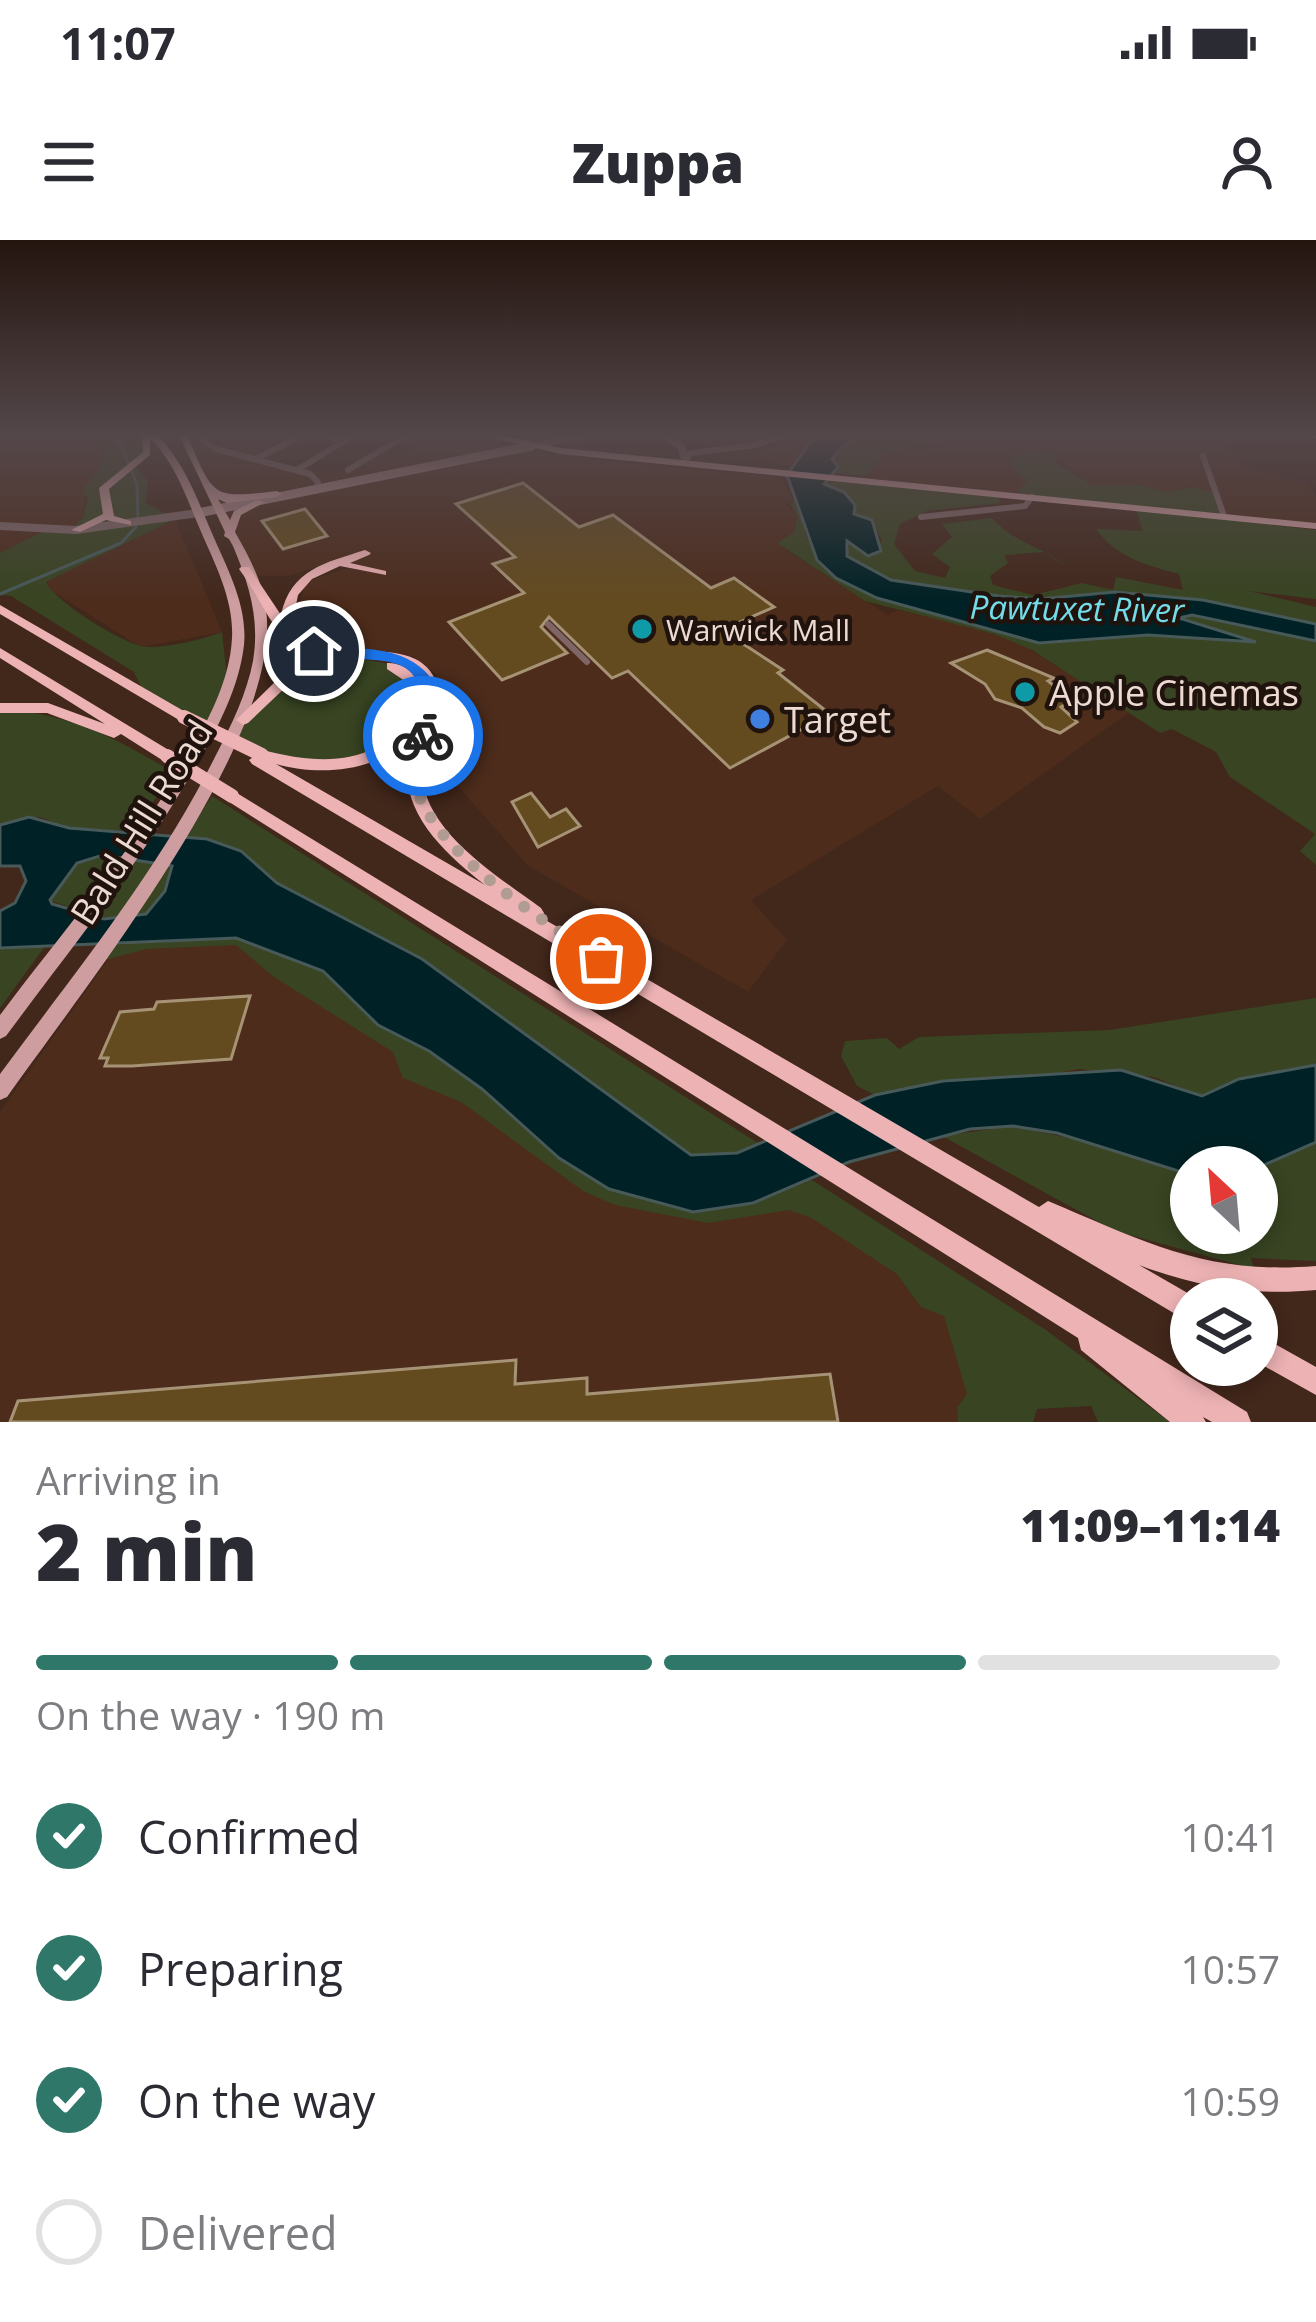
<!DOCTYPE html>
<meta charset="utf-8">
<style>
:root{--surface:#fff;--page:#f2f2f3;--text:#2b2b33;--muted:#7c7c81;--line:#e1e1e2;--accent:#2f7768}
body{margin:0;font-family:"Open Sans",sans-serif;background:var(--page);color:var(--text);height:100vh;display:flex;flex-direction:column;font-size:45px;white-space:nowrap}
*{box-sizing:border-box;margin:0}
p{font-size:39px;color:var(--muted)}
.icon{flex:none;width:66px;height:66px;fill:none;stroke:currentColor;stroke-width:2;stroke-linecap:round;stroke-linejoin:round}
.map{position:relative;height:1182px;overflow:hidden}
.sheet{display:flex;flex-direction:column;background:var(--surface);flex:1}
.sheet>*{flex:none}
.needle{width:78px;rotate:334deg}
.buttons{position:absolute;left:1170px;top:906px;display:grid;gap:24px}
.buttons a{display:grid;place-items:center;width:108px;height:108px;border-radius:50%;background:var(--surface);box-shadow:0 6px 18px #0003;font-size:60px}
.pin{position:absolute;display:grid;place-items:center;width:102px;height:102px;color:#fff;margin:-51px;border:6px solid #fff;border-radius:50%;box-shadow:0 3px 12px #0007}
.courier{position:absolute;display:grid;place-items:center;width:120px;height:120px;margin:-60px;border:9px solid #1a73e8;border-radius:50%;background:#fff;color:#222;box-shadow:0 3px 15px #0007}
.overview em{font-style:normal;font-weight:800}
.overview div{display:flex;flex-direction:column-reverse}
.overview{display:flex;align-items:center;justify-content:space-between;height:204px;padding:0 36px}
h1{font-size:78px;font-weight:800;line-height:90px}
.bar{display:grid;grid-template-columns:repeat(4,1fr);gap:18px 12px;align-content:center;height:144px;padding:0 36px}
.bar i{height:15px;border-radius:9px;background:var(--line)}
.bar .active{background:var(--accent)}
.bar p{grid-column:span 4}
ol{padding:0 36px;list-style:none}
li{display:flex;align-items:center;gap:36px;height:132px}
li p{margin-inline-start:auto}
li .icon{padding:12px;border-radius:50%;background:var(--accent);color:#fff;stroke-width:4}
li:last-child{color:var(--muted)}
li i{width:66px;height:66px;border:6px solid var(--line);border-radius:50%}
.status{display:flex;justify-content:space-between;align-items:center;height:84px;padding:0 60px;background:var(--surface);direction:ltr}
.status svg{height:33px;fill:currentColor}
header{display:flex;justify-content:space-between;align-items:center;height:156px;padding:0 36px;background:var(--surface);font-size:54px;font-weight:800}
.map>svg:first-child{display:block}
.built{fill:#4d2c1c}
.green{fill:#384422}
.water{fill:#002125;stroke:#475959;stroke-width:3;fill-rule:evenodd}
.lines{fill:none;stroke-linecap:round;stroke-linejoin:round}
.stream{stroke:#475959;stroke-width:3}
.building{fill:#644b1f;stroke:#a69376;stroke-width:3}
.pedestrian{stroke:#7e6667;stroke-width:6}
.minor{stroke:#7e6667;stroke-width:6}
.tertiary{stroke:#7e6667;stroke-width:8}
.secondary{stroke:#ab8586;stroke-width:9}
.primary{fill:#ce9d9f;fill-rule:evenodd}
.motorway{fill:#edb2b4;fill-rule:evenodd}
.motorway-bridge{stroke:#edb2b4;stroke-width:14}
.route{fill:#1a73e8}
.done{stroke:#b19c93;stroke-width:12;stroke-dasharray:0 21.6}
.culture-dot{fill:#0f9aa8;stroke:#20130e;stroke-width:4.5}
.shop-dot{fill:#3f7fe0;stroke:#20130e;stroke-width:4.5}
.labels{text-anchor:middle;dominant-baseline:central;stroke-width:9;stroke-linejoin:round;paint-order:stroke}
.far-poi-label{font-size:30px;fill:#eddbd3;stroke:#20130e;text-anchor:start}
.far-water-label{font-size:33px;font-style:italic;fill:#72dce8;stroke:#20130e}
.poi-label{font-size:36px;fill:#eddbd3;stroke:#20130e;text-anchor:start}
.street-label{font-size:36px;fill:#eddbd3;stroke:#20130e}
</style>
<div class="status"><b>11:07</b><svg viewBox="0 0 49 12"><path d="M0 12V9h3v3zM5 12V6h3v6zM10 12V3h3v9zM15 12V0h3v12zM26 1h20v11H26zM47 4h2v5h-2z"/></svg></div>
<header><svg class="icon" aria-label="menu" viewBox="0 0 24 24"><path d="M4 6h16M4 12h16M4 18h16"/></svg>Zuppa<svg class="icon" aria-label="person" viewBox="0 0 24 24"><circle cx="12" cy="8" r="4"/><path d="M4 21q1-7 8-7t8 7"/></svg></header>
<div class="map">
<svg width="1316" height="1182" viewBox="0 0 1316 1182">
<rect width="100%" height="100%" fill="#42271b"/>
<g class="built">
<path d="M 0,195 L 101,195 L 105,201 L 104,222 L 85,247 L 83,276 L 71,290 L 44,291 L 0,313 Z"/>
<path d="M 152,195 L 302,195 L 259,218 L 329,234 L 348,232 L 370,218 L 397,219 L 430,195 L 585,195 L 522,212 L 782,238 L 793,260 L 786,265 L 799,276 L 787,311 L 888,375 L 898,370 L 1006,395 L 1131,471 L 980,579 L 938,546 L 751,660 L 787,700 L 748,752 L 527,625 L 442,528 L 437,435 L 413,416 L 306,400 L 296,386 L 305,342 L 348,328 L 357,314 L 289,336 L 258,336 L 179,199 L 160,201 Z"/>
<path d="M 783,195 L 823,195 L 811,201 L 794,226 L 748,220 Z"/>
<path d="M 950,195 L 1220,195 L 1243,227 L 1309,243 L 1316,258 L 1316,286 L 1226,276 L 1201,249 L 1191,247 L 1166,252 L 1092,245 L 1053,215 L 1036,210 L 1014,214 L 1009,222 L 1028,242 L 1020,256 L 866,245 L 871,225 L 885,213 L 922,209 Z"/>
<path d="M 175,279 L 222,392 L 141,407 L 50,350 L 47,340 Z"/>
<path d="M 242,693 L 788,953 L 954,1059 L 978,1182 L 0,1182 L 0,872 L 120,703 Z"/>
</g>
<g class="green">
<path d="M 101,195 L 146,195 L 150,208 L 135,226 L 148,241 L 146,263 L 175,279 L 46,342 C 54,361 127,407 148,407 C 172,407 200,400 222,392 L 228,448 L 211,487 L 143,451 L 134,432 L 11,356 L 0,355 L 0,313 L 44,291 L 71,290 L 83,277 L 88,258 L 81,252 L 104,222 Z"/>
<path d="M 856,196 L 950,195 L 951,200 L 885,213 L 866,236 L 832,233 L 838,227 L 832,219 Z"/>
<path d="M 1036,210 L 1053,215 L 1058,224 L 1092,245 L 1142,245 L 1166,252 L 1195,247 L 1216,254 L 1224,276 L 1020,256 L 1019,249 L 1027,242 L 1009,222 L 1014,214 Z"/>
<path d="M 825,241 L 998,255 L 1000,263 L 927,271 L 900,284 L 894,304 L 915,331 L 945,338 L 950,327 L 932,314 L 952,297 L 942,284 L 992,278 C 1014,303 1042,306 1067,327 L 1044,312 L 1004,315 L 1008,323 L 990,336 L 993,345 L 1033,355 L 1082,343 L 1113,350 L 1116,337 L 1183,350 L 1179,334 C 1146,325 1116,317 1096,289 L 1143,291 L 1136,270 L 1316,290 L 1316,359 L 1249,351 L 1316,367 L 1316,384 L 1203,360 L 1115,352 L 1040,359 L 999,356 L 891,340 L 847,316 L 847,301 L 868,316 L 882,301 L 872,280 L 854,274 L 852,262 Z"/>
<path d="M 799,258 L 805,293 L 817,320 L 836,338 L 877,358 L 1039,403 L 1148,395 L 1253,401 L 1177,377 L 1192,375 L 1316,401 L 1316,625 L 1300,611 L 1315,594 L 1230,537 L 1216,512 L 1172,489 L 1160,493 L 1032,410 L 994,394 L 865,361 L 777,303 L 794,292 L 798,277 L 790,263 Z"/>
<path d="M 367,420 L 394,425 L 420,452 L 414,483 C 340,539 317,531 234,499 C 257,448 314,424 367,420 Z"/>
<path d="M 0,470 C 66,471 118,499 174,533 L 132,591 L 69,588 L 40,577 L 0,585 Z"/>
<path d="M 212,556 L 761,905 L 721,917 L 681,912 L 422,719 L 276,643 L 241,610 L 185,597 Z"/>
<path d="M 103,615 L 172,626 L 165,651 L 146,674 L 104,679 L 49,660 L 77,623 Z"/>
<path d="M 236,698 L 323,731 L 378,785 L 429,811 L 479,848 L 753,963 L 812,940 L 1046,1090 L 1170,1182 L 1098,1182 L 1091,1166 L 1037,1169 L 1033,1182 L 958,1182 L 957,1168 L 967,1154 L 944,1076 L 921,1067 L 897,1034 L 810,977 L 788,970 L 708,983 L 615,965 L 583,951 L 461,862 L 403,838 L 393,812 L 274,737 L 236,705 L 147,709 L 101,721 L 113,705 Z"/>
<path d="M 36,703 L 46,705 L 0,768 L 0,708 Z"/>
<path d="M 1316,758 L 1316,825 L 1239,839 L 1202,856 L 1154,837 L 1079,829 L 1030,838 L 943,841 L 875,855 L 857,846 L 841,816 L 845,801 L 887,798 L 899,809 L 919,797 L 1109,790 Z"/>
<path d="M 1013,886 L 1120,909 L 1191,935 L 1191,993 L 1257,993 L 1257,928 L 1316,902 L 1316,1021 L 1251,1018 L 1254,1029 L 1115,991 L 942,896 Z"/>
</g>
<g class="water">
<path d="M 823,195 L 872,195 C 852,197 844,203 832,219 L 838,227 L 824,244 L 844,252 L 855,265 L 854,274 L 872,280 L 881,311 L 868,316 L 847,301 L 847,316 L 891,340 L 999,356 L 1040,359 L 1115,352 L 1203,360 L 1316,384 L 1316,401 L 1192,375 L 1179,378 L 1256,402 L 1148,395 L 1039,403 L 877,358 L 836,338 L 817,320 L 787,235 L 811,201 Z"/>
<path d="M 29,577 L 69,588 L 207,599 L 241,611 L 277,643 L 422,719 L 691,915 L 737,913 L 875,855 L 943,841 L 1121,830 L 1202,856 L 1239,839 L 1316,825 L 1316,902 L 1257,928 L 1191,927 L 1191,935 L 1057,893 L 1013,886 L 970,889 L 849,922 L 753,963 L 693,972 L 609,949 L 559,918 L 482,849 L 429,811 L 378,785 L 323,731 L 236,698 L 0,708 L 0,671 L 15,663 L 26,641 L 20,626 L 0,626 L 0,585 ZM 103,615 L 172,626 L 165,651 L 146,674 L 104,679 L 52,664 L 50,660 L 77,623 Z"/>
</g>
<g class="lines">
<g class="stream">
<path d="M 116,195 L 137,244 L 138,278"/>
<path d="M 0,354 L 121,303 L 136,287"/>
</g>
</g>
<g class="building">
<path d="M 523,243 L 579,287 L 613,275 L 711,348 L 734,338 L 774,367 L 722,390 L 783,430 L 778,433 L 830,474 L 730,528 L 628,431 L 612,438 L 549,377 L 541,387 L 567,413 L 502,440 L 449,382 L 524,353 L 493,324 L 515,317 L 456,264 Z"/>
<path d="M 305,269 L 327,296 L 283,309 L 262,281 Z"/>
<path d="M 987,410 L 1054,438 L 1048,441 L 1072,460 L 1061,467 L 1077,482 L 1060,493 L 1044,487 L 1022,468 L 995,459 L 985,444 L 951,423 Z"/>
<path d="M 531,553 L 550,577 L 566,569 L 580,586 L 538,607 L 512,562 Z"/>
<path d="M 250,756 L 231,819 L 132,826 L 105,826 L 108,818 L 100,818 L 120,772 L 154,769 L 157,762 Z"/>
<path d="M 516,1120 L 515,1144 L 587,1138 L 587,1154 L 830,1134 L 838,1182 L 10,1182 L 18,1161 Z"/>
</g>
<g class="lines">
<path class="pedestrian" d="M 548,384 L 587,422"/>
<g class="minor">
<path d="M 195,195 L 216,209 L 310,234 L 318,242 L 316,251"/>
<path d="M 324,195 L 344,201"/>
<path d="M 531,206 L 590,195"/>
<path d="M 1203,216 L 1224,276"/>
<path d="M 256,219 L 302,195"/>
<path d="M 683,223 L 691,213 L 756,205 L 784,195"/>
<path d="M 297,230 L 354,195"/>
<path d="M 348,230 L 407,195"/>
<path d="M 921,277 L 1025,266 L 1032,257"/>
</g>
<g class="tertiary">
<path d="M 664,195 L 681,206 L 684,216"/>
<path d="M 0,286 L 76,290 L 198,273"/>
</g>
<path class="secondary" d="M 198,273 L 531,206"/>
<g class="primary">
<path d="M 142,195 L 157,195 C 184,222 196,256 211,291 C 226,326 248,365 244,405 C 239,448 218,487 197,524 C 142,621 72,707 6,796 L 0,799 L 0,775 C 64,690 134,609 187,517 C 208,481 230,440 232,398 C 234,361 216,326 202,294 C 187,260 177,225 150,198 L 150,215 L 109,249 L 114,276 L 131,281 L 131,285 L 106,280 L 80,292 L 71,290 L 103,274 L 99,248 L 143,212 Z"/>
<path d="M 179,195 L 187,195 C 214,257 210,259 277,251 L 282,254 L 277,257 L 227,263 L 218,259 L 230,280 L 234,271 L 257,260 L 265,262 L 241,275 L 235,292 C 248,315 263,342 266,369 C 284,500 83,749 7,857 L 0,860 L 0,834 C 76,731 159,630 216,515 C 231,486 247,453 253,421 C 260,379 249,344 233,306 L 229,299 L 224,296 L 225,292 Z"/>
<path d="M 482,195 L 498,195 L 561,208 L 1316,283 L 1316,289 L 561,214 Z"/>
</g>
<g class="motorway">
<path d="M 1310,195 L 1316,195 L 1316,199 Z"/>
<path d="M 365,310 L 371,313 L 369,315 L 350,323 L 386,331 L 386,335 L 340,326 L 312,339 L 298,355 L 291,391 C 330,434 433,379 440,460 C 437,482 425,501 423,523 C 414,586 498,636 541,668 L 544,673 L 542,678 L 1039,967 L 1048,961 C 1146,1002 1205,1035 1316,1026 L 1316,1050 C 1254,1056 1197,1047 1139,1025 L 1198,1059 L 1191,1059 L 1191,1082 L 1182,1078 L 252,524 L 249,520 L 263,510 C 323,526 382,527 415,466 L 408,443 L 387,429 L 387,423 C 407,422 420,439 426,456 C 420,418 383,418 351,418 L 356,422 L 354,425 L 289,444 L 248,483 L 243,485 L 236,480 L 279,438 L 347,418 C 274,416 276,380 239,329 L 241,327 L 249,327 L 281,375 C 291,329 325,323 365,310 ZM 422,480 C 416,495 407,511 407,527 C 404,577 449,617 485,645 L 276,524 C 326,538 394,531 422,480 Z"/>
<path d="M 0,365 L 189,474 L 191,477 L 189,480 L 179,480 L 0,374 Z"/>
<path d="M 0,408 L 172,512 L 175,516 L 172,520 L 162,520 L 121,494 L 114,498 L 47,473 L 0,473 L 0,463 L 48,463 L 105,484 L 0,418 Z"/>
<path d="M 232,550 L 1247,1172 L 1251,1182 L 1212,1182 L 1203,1177 L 1206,1182 L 1170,1182 L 1081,1110 L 1078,1098 L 226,560 L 224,556 Z"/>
<path d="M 1257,1094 L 1316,1127 L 1316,1155 L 1257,1122 Z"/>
</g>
<g class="motorway-bridge">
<path d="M 184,477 L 262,515"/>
<path d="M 167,516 L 232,556"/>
</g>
</g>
<linearGradient id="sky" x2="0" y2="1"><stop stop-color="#24150f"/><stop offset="0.54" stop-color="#54474a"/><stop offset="1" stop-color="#54474a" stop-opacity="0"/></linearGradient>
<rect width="1316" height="361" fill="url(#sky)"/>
<path class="route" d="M 314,406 C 366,410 416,402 441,454 L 429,500 L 414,496 C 439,399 376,427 309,415 Z"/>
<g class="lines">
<path class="done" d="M 423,496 C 420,507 414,520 414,532 C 417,604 546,682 601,719"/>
</g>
<g class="culture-dot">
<circle cx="642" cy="389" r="12"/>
<circle cx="1025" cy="452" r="12"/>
</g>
<circle class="shop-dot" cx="760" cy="479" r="12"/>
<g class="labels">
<g class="far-poi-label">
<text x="666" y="389">Warwick Mall</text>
</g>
<g class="far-water-label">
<text transform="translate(1077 368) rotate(1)">Pawtuxet River</text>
</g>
<g class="poi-label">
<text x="1049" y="452">Apple Cinemas</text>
<text x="784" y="479">Target</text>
</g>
<g class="street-label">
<text transform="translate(141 582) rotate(-58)">Bald Hill Road</text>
</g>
</g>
</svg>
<div class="buttons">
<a><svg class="needle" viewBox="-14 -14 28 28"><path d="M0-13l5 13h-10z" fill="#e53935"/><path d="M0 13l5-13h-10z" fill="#7c7c81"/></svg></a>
<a><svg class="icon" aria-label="layers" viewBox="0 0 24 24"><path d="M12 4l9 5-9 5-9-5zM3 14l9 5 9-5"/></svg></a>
</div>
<div class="pin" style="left:601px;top:719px;background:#ea580c"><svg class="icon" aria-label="bag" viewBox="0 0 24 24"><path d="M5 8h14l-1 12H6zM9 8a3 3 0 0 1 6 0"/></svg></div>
<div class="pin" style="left:314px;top:411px;background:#1f2937"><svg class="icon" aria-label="home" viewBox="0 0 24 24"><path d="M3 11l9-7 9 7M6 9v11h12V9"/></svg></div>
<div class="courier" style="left:423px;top:496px"><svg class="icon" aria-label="bike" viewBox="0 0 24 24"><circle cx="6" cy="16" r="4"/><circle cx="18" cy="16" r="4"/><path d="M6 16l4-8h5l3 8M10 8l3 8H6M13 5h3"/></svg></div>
</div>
<section class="sheet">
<div class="overview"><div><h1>2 min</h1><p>Arriving in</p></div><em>11:09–11:14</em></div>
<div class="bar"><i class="active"></i><i class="active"></i><i class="active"></i><i></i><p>On the way · 190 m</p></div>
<ol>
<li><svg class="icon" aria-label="check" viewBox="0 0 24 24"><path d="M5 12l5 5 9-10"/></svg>Confirmed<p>10:41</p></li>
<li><svg class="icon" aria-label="check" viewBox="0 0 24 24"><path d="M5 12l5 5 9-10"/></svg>Preparing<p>10:57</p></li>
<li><svg class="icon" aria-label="check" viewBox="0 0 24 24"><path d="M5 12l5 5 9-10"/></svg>On the way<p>10:59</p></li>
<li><i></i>Delivered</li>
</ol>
</section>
